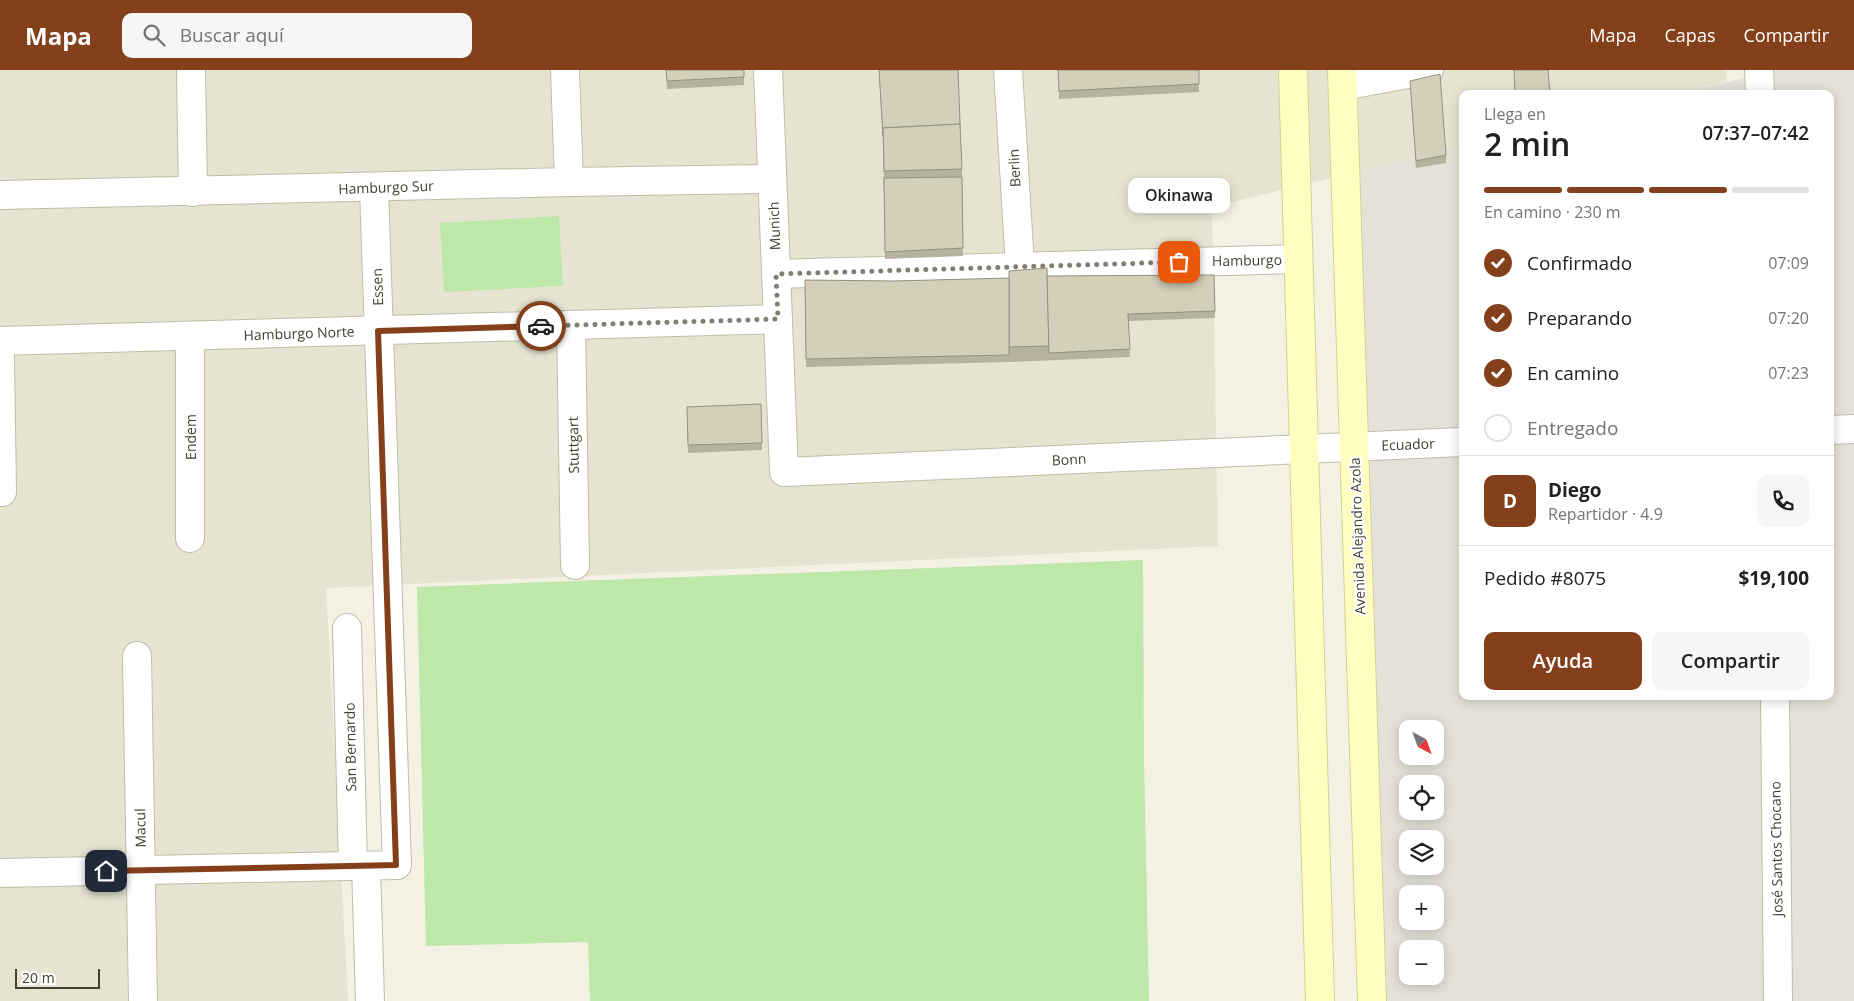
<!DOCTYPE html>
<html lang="es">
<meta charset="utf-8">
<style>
:root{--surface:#fff;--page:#f6f6f6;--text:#202124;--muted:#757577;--line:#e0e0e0;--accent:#84401a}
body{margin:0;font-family:"Open Sans",sans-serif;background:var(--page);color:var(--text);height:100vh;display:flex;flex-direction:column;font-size:19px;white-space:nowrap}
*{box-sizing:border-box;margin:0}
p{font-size:16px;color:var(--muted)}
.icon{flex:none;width:28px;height:28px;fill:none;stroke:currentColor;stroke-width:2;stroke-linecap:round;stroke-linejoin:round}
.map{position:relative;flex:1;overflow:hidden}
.panel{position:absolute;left:1459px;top:20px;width:375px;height:610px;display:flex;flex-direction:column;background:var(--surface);border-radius:10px;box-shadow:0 2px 12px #0003}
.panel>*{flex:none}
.needle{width:32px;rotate:139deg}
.controls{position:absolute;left:1399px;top:650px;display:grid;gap:10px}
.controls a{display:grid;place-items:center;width:45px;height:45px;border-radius:10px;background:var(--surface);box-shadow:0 2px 12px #0003;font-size:25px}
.scale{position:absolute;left:15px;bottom:12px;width:85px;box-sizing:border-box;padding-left:5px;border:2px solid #444133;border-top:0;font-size:14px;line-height:18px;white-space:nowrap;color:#444133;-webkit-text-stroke:4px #fff;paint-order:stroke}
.pin{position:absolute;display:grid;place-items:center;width:42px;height:42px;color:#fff;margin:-21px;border-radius:10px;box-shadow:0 2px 8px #0006}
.courier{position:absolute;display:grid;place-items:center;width:50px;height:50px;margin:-25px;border:4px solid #84401a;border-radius:50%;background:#fff;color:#222;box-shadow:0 1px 6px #0007}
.bubble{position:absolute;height:35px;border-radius:10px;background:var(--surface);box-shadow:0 2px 12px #0003;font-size:16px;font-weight:600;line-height:35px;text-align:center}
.overview em{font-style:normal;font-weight:600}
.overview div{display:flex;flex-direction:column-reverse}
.overview{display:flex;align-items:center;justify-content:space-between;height:85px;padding:0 25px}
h1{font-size:32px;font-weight:600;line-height:38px}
.bar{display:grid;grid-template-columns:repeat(4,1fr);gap:8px 5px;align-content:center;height:60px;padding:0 25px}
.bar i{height:6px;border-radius:4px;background:var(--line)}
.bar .current{background:var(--accent)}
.bar p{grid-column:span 4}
.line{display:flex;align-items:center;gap:12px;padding:0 25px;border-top:1px solid var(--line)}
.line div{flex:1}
.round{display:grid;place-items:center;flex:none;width:52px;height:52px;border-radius:10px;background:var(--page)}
ol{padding:0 25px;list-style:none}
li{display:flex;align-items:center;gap:15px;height:55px}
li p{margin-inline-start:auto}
li .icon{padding:5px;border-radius:50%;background:var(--accent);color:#fff;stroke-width:4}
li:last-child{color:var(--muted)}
li i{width:28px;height:28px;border:2px solid var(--line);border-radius:50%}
.action{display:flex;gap:10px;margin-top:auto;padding:10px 25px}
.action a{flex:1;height:58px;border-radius:10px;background:var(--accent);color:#fff;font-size:20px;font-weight:600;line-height:58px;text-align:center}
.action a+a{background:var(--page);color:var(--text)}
header{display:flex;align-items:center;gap:30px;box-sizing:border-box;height:70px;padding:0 25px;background:var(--accent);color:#fff}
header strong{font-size:24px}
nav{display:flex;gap:28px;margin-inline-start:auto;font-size:18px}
.search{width:350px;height:45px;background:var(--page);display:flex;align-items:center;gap:12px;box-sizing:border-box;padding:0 18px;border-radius:10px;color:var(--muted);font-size:19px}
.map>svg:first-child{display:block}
.residential{fill:#e6e4d1}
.industrial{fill:#e4e1d8;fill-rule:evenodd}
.green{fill:#bee7aa}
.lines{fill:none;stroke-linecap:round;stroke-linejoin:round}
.minor-casing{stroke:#c0bda8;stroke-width:30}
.secondary-casing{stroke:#d3d191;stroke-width:30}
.minor{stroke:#fff;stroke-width:28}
.secondary{stroke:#fffec0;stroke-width:28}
.wall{fill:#b6b29e}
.building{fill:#d4cfb8;stroke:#949181}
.done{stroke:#817f71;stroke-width:5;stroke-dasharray:0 9}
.route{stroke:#84401a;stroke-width:6}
.labels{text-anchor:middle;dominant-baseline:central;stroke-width:4;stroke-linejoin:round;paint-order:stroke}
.street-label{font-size:14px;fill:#444133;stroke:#fff}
</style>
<header>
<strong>Mapa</strong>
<div class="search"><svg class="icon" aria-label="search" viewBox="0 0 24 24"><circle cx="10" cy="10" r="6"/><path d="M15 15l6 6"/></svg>Buscar aquí</div>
<nav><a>Mapa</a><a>Capas</a><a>Compartir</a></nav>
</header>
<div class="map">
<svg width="1854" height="931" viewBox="0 0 1854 931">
<rect width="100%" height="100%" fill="#f2f1e3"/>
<path class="residential" d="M 0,0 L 1726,0 L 1727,11 L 1676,24 L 1462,24 L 1462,76 L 1212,137 L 1218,476 L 326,518 L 348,931 L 0,931 Z"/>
<path class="industrial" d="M 1770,0 L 1854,0 L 1854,931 L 1381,931 L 1355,102 L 1462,76 L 1462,626 L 1830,626 L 1830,24 L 1676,24 L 1770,2 ZM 1408,659 L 1435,659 L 1435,686 L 1408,686 ZM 1408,714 L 1435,714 L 1435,741 L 1408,741 ZM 1408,769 L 1435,769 L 1435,796 L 1408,796 ZM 1408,824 L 1435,824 L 1435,851 L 1408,851 ZM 1408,879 L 1435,879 L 1435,906 L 1408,906 Z"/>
<g class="green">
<path d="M 559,146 L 563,216 L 444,222 L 440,153 Z"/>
<path d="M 1143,490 L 1144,689 L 1149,931 L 590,931 L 588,872 L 426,876 L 417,517 Z"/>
</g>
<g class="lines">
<g class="minor-casing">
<g id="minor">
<path d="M 191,0 L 193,122"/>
<path d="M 565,0 L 569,112"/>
<path d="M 768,0 L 784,402 L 1462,372"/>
<path d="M 1008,0 L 1020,196"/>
<path d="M 1759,0 L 1760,24"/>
<path d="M 1343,16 L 1429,0"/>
<path d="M 0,125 L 569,112 L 772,109"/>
<path d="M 776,204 L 1298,189"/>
<path d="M 571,255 L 575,495"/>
<path d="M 190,266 L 190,468"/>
<path d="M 0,271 L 778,249"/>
<path d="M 0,288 L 2,422 L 0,422"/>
<path d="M 1830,360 L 1854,359"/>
<path d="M 347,558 L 353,796"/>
<path d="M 137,586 L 143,931"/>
<path d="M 1775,626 L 1778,931"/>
<path d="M 366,796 L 370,931"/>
<path d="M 0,803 L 397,795 L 374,118"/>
</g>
</g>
<g class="secondary-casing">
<g id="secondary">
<path d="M 1293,0 L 1320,931"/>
<path d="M 1342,0 L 1372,931"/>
</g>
</g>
<use href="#minor" class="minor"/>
<use href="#secondary" class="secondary"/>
</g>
<g class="wall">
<path d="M 666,0 L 744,0 L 744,15 L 667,19 Z"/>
<path d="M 879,0 L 958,0 L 962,99 L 963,186 L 885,189 L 883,73 Z"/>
<path d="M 1058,0 L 1199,0 L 1199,22 L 1059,29 Z"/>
<path d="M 1410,11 L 1446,85 L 1446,93 L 1416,98 Z"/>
<path d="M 1214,205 L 1215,248 L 1128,251 L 1130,287 L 1009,292 L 806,297 L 805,210 L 894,211 L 1009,208 L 1047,206 Z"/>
<path d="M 687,337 L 762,373 L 762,380 L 688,383 Z"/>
</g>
<g class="building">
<path d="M 666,0 L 744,0 L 744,7 L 667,11 Z"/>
<path d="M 879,0 L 958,0 L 960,54 L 883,58 L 883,66 Z"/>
<path d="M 1058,0 L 1199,0 L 1199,14 L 1059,21 Z"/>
<path d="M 1514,0 L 1548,0 L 1550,24 L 1515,24 Z"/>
<path d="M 1440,4 L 1446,85 L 1416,91 L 1410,11 Z"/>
<path d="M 960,54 L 962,99 L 884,101 L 883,58 Z"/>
<path d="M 962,107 L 963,178 L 885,182 L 884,108 Z"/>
<path d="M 1047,198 L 1049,276 L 1009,277 L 1009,201 Z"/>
<path d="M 1214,205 L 1215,241 L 1128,244 L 1130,279 L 1049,283 L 1047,206 Z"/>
<path d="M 1009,208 L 1009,285 L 806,289 L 805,210 L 894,211 Z"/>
<path d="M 761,334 L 762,373 L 688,375 L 687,337 Z"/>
</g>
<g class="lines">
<path class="done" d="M 541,256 L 778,249 L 776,204 L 1179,192"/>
<path class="route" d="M 106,801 L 396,795 L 378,261 L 541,256"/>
</g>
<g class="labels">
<g class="street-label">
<text transform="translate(1014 98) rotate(-93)">Berlin</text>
<text transform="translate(386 117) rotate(-2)">Hamburgo Sur</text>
<text transform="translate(774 156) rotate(-92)">Munich</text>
<text transform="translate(1247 190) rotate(-1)">Hamburgo</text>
<text transform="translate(377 217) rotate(-92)">Essen</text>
<text transform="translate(299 263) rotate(-2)">Hamburgo Norte</text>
<text transform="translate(190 367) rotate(-90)">Endem</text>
<text transform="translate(1408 374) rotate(-2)">Ecuador</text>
<text transform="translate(573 375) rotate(-91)">Stuttgart</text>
<text transform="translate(1069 389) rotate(-3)">Bonn</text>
<text transform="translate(1357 466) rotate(-92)">Avenida Alejandro Azola</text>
<text transform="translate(350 677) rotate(-91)">San Bernardo</text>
<text transform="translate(140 758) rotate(-91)">Macul</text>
<text transform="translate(1776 779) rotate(-91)">José Santos Chocano</text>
</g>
</g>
</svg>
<div class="controls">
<a><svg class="needle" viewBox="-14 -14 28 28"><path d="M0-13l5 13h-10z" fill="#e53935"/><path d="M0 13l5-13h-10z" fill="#757577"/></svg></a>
<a><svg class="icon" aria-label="locate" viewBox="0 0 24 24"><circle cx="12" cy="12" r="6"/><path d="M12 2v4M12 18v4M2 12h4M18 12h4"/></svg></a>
<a><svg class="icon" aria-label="layers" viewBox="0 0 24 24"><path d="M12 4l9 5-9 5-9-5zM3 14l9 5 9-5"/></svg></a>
<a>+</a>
<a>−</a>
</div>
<div class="scale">20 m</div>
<div class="pin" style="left:1179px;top:192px;background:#ea580c"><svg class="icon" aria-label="bag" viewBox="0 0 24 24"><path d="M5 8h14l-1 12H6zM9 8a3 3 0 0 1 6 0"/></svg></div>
<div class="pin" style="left:106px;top:801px;background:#1f2937"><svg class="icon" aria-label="home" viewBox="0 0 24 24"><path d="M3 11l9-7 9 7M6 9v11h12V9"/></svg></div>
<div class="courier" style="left:541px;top:256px"><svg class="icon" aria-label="car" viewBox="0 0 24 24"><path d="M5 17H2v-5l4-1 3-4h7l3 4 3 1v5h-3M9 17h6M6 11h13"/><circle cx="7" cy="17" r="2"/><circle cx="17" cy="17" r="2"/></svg></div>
<div class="bubble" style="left:1128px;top:108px;width:102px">Okinawa</div>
<section class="panel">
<div class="overview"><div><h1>2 min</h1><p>Llega en</p></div><em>07:37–07:42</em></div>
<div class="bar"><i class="current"></i><i class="current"></i><i class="current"></i><i></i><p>En camino · 230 m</p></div>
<ol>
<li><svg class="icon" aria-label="check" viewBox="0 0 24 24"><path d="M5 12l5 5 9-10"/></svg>Confirmado<p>07:09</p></li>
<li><svg class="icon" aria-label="check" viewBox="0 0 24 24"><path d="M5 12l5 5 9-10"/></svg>Preparando<p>07:20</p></li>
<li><svg class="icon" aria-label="check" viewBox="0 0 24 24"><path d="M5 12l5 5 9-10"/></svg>En camino<p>07:23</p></li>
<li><i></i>Entregado</li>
</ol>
<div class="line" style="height:90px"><b class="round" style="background:var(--accent);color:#fff">D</b><div><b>Diego</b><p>Repartidor · 4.9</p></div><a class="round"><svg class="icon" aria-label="phone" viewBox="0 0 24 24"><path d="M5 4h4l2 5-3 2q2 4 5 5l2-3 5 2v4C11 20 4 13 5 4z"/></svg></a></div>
<div class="line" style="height:65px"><div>Pedido #8075</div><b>$19,100</b></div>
<div class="action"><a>Ayuda</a><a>Compartir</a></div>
</section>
</div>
